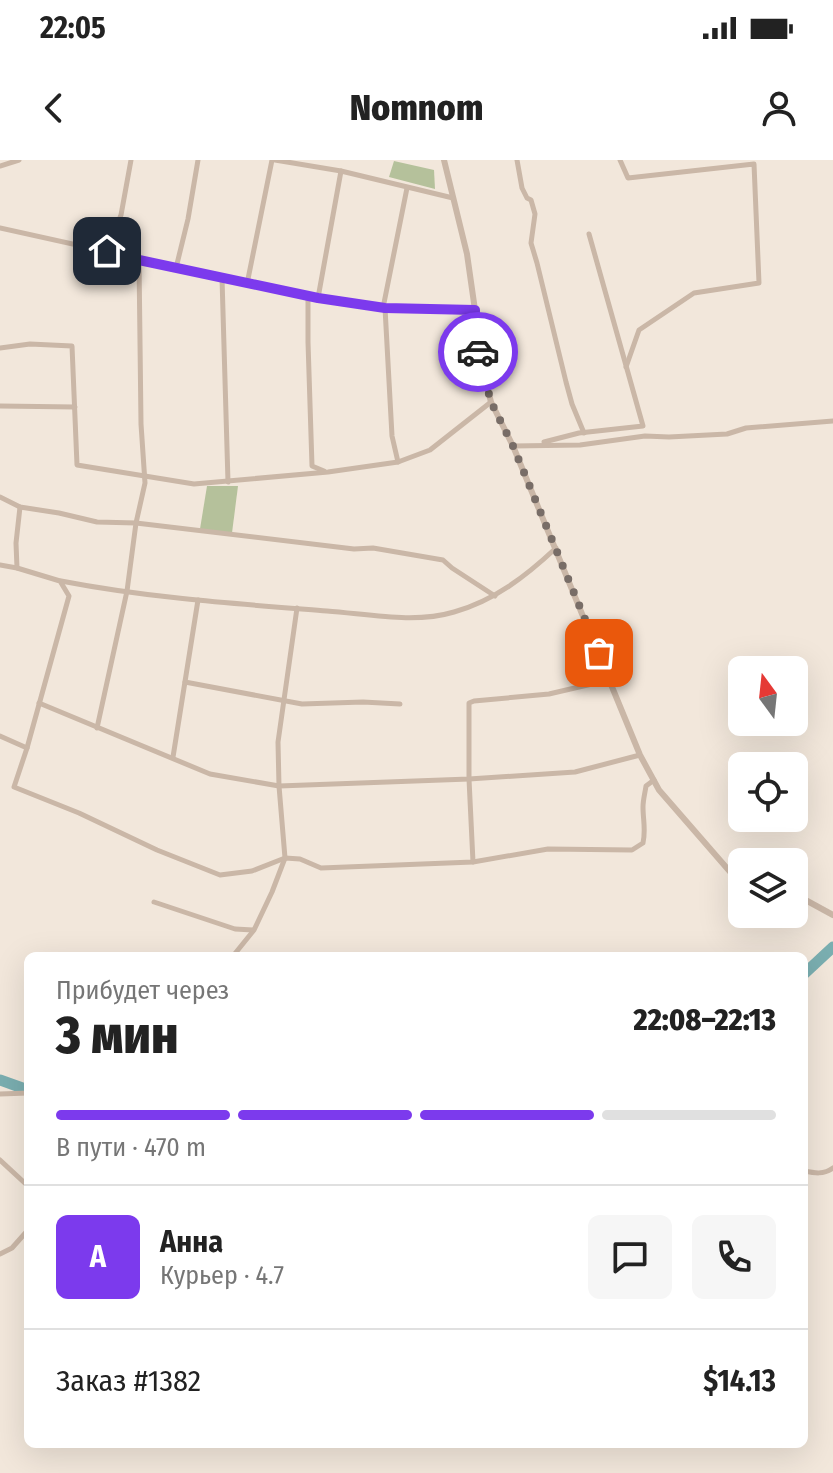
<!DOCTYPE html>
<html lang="ru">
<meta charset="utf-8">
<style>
:root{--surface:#fff;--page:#f6f6f6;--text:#222;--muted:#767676;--line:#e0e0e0;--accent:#7c3aed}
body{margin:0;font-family:"Fira Sans Condensed",sans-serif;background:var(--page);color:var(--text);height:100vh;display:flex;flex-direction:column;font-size:30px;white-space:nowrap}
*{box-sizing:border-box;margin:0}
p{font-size:26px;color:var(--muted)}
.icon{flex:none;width:44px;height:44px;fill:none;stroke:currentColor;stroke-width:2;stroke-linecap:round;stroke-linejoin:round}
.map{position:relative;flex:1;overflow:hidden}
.side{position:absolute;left:24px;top:792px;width:784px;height:496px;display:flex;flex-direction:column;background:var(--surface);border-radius:12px;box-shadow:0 8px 32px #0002}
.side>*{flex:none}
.needle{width:52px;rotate:345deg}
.controls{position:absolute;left:728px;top:496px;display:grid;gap:16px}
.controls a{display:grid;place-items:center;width:80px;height:80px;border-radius:12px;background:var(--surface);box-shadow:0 8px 32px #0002;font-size:40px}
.pin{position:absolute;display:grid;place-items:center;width:68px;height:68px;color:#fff;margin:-34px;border-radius:16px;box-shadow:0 4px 12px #0006}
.courier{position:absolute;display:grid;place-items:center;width:80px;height:80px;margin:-40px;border:6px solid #7c3aed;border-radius:50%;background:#fff;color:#222;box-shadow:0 2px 10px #0007}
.overview em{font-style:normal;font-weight:800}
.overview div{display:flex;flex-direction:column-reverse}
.overview{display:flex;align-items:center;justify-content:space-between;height:136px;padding:0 32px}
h1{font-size:52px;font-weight:800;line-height:60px}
.bar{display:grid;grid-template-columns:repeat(4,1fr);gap:12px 8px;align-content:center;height:96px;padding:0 32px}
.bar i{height:10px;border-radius:6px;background:var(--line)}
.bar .on{background:var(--accent)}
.bar p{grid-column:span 4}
.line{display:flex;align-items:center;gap:20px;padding:0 32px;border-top:2px solid var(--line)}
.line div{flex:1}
.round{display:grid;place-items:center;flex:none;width:84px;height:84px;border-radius:12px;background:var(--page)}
.status{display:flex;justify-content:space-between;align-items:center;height:56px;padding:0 40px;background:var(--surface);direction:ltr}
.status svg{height:22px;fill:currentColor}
header{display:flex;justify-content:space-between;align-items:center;height:104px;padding:0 32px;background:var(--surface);font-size:36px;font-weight:800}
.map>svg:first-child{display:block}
.green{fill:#b5c19b}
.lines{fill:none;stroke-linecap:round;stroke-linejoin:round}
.river{stroke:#7aaeb0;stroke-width:11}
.minor{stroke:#cab7a7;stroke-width:5}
.tertiary{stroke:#cab7a7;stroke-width:6}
.done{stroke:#786d67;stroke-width:8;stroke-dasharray:0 14.4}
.route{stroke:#7c3aed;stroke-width:10}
</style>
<div class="status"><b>22:05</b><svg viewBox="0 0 49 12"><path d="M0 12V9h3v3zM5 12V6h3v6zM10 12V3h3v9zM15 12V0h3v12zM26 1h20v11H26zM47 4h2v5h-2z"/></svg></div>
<header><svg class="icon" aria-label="back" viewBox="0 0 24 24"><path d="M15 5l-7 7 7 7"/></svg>Nomnom<svg class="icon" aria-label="person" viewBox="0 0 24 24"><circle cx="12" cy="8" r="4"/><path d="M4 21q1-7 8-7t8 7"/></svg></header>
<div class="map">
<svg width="833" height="1313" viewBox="0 0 833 1313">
<rect width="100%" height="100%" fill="#f2e7db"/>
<g class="green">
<path d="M 394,1 L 434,10 L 435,29 L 389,17 Z"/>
<path d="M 207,326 L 238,326 L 232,373 L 200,369 Z"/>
</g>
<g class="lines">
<g class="river">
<path d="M 804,814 L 833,787"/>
<path d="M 0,920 L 28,930"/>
</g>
<g class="minor">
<path d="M 275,0 L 341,11 L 453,38"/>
<path d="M 517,0 L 522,28 L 527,38 L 531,40 L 535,54 L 531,83 L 537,103 L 566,222 L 572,244 L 584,273"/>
<path d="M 620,0 L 628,18 L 754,4 L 759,123 L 694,133 L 639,170 L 626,207"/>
<path d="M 0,6 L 19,0"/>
<path d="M 0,68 L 308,136 L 385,148 L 475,150"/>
<path d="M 107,91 L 121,55 L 131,0"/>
<path d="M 176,108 L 188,59 L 198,0"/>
<path d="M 222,118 L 228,322"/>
<path d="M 247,124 L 272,0"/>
<path d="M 308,136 L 308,182 L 312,306 L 324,311"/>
<path d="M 318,138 L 341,11"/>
<path d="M 383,148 L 407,28"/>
<path d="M 385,148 L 392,276 L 398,302"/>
<path d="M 0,188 L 30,184 L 72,186 L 77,305 L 194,324 L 328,312 L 398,302 L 430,290 L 491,242"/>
<path d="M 0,246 L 75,247"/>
<path d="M 544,282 L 579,273 L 643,266 L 589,74"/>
<path d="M 513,286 L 580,285 L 645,276 L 669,277 L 727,274 L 746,268 L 833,261"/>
<path d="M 0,337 L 20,347 L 59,353 L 97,362 L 136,363 L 354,389 L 373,388 L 443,400 L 452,408 L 495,436"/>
<path d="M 0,405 L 17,408 L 60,421 L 69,436 L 27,588 L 14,627 L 79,653 L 157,690 L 220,715 L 252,711 L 285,698 L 300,699 L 321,708 L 473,702 L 548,689 L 632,690 L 643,683 C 646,670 643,660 643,647 C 643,640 645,633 646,626 L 654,620"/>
<path d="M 17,408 L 16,383 L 20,347"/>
<path d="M 61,421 C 149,438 238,444 327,451 C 368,454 414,464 454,452 C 494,441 526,416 556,388"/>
<path d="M 185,522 L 302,544 L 363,542 L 400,544"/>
<path d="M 39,543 L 210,614 L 279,626 L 469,619 L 575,612 L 640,595"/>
<path d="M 97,568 L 127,431 L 136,363 L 145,323 L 141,264 L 139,100"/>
<path d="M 0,576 L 27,588"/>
<path d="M 173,597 L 198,440"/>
<path d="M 473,702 L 469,619 L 469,543 L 474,541 L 549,534 L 609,520"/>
<path d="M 154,742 L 235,769 L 253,770"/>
<path d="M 233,796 L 254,770 L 272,732 L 285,698 L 279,626 L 278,582 L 297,448"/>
<path d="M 0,934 L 28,933"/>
<path d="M 0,1000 L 28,1026"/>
<path d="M 804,1011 C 814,1013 824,1015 833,1008"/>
<path d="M 28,1048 L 27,1054 L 28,1067"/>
<path d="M 0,1094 L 12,1088 L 28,1070"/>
</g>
<g class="tertiary">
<path d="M 444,0 L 467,94 L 475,150 L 474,176 L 491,242 L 513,286 L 640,595 L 659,630 L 732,714 L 742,719"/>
<path d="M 794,735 L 800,737 L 833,755"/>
</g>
</g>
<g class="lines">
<path class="done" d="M 478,192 L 491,242 L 513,286 L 599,493"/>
<path class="route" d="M 107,91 L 139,100 L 318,138 L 385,148 L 475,150 L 474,176 L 478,192"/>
</g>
</svg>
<div class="controls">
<a><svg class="needle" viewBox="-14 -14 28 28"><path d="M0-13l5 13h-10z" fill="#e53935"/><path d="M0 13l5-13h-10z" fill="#767676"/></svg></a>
<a><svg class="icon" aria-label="locate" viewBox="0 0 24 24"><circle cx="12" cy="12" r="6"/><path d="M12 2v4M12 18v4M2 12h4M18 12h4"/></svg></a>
<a><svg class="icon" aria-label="layers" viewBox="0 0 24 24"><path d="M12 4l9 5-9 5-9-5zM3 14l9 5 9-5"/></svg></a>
</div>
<div class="pin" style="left:599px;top:493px;background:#ea580c"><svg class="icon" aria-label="bag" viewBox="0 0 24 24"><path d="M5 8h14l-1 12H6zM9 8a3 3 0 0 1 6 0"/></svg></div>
<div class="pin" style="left:107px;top:91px;background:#1f2937"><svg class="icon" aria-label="home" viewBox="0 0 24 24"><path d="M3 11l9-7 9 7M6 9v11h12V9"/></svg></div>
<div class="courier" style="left:478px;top:192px"><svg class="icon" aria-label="car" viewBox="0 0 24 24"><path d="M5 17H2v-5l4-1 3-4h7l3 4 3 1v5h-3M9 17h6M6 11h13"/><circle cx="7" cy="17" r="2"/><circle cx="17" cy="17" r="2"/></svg></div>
<section class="side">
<div class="overview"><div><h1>3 мин</h1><p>Прибудет через</p></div><em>22:08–22:13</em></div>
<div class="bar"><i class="on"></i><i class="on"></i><i class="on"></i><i></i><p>В пути · 470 m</p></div>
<div class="line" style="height:144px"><b class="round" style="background:var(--accent);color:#fff">А</b><div><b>Анна</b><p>Курьер · 4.7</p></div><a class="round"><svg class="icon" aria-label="chat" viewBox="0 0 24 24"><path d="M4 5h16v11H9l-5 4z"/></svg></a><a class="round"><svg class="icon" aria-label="phone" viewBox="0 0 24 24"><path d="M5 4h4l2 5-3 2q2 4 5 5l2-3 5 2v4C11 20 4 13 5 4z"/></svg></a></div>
<div class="line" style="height:104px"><div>Заказ #1382</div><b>$14.13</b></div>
</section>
</div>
